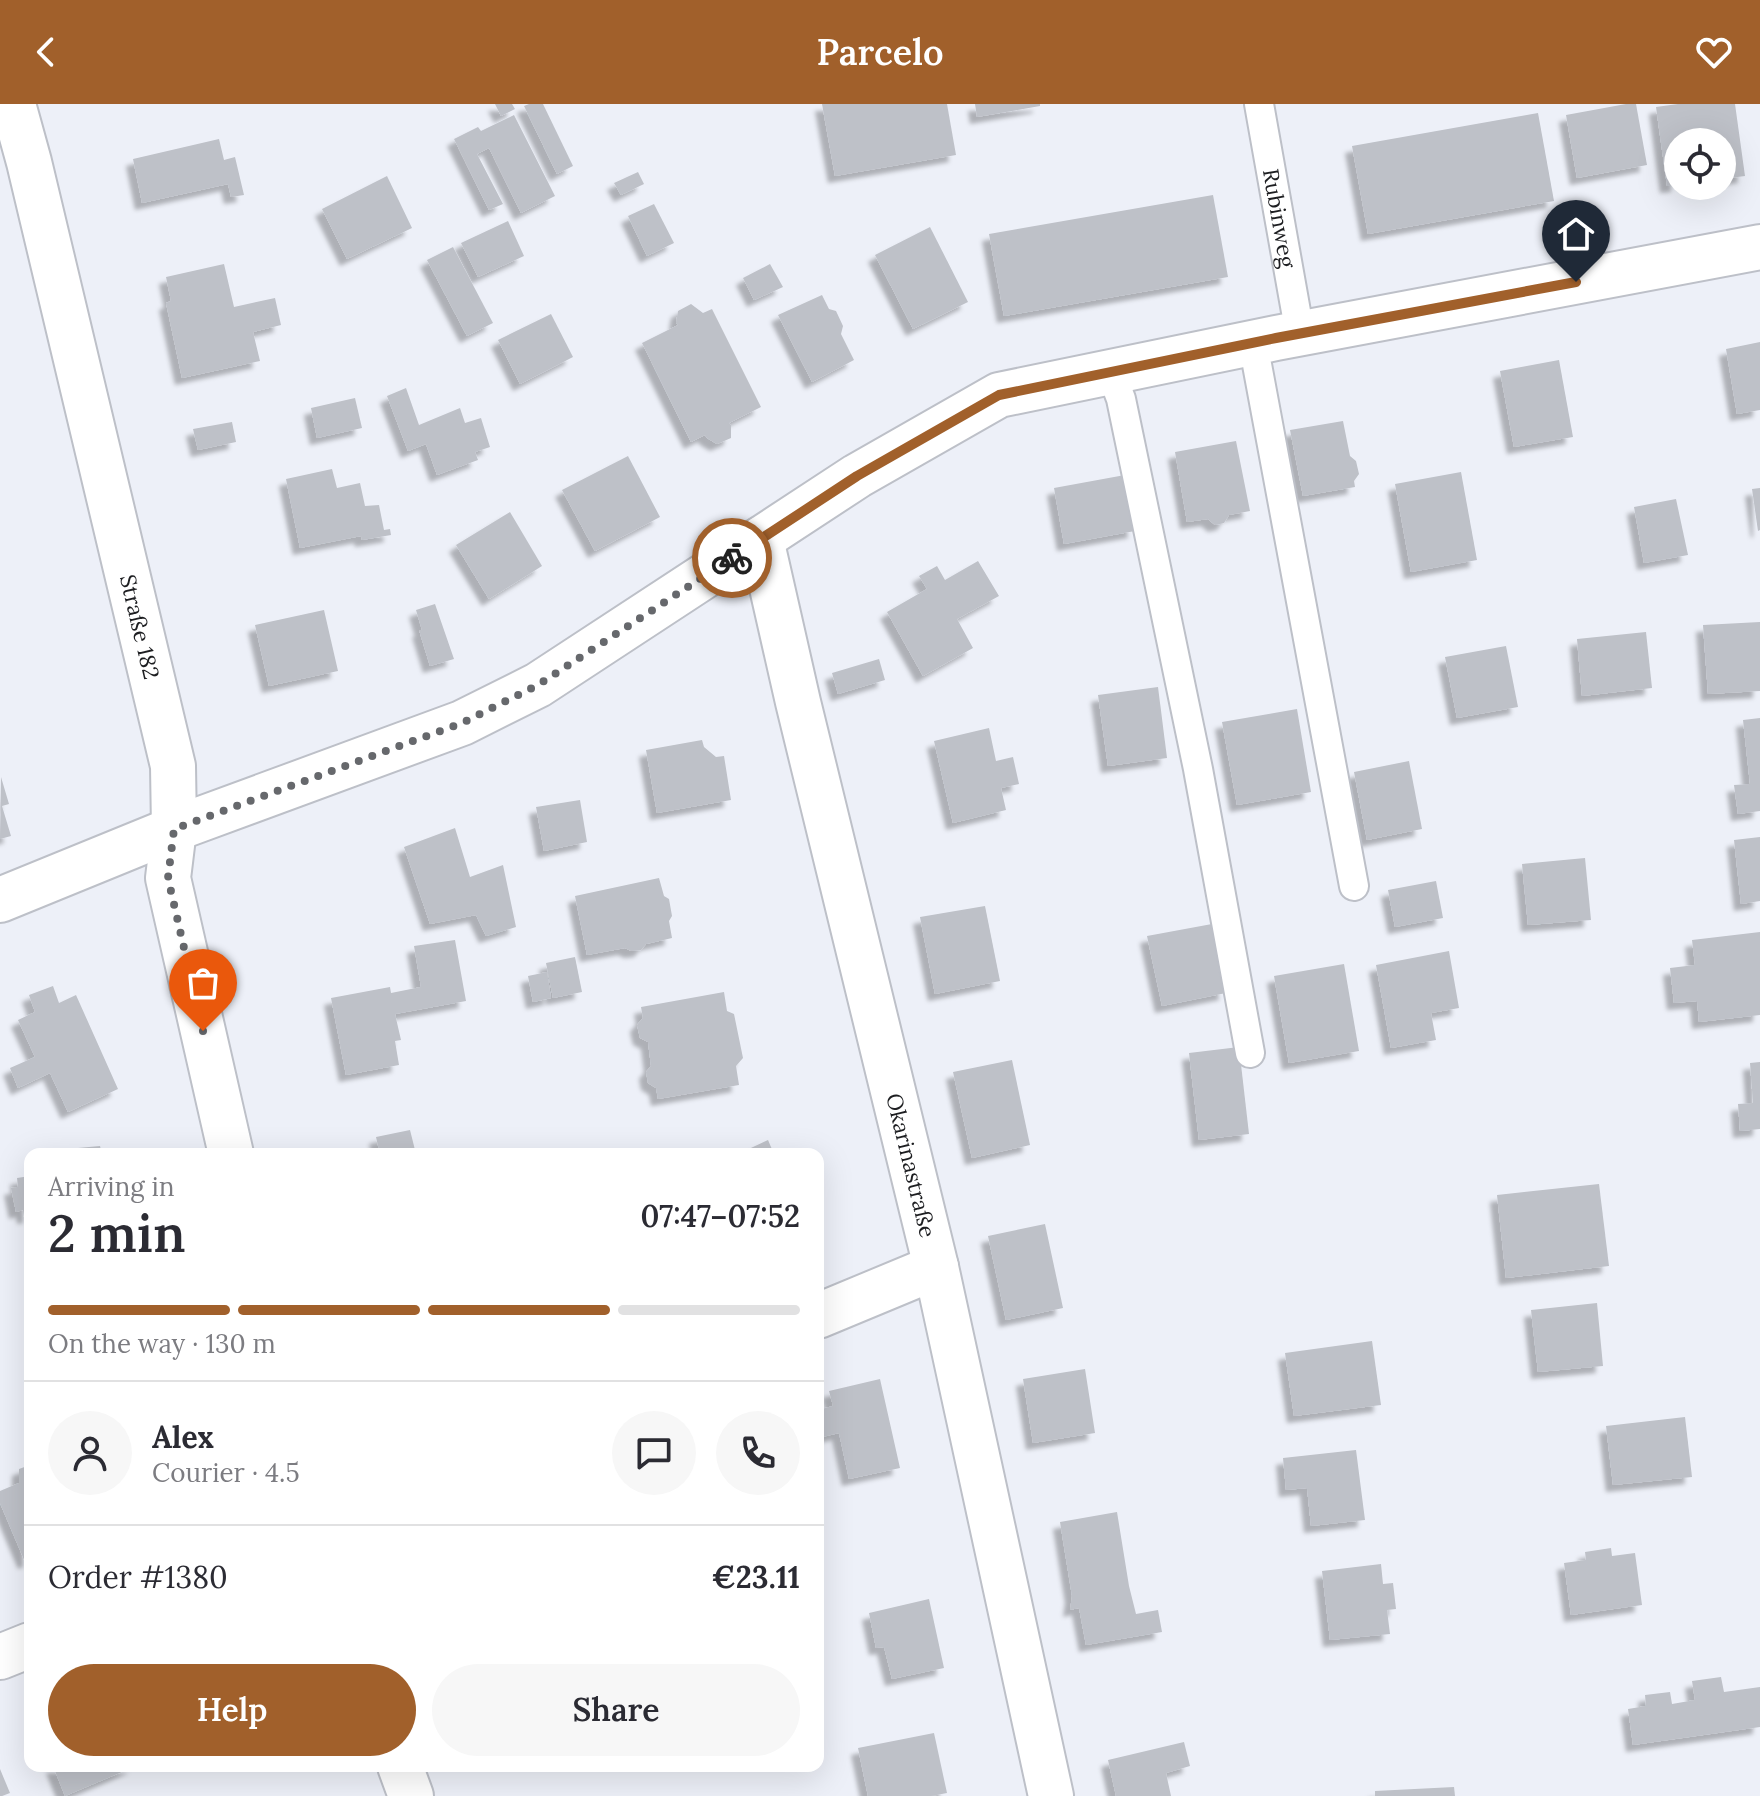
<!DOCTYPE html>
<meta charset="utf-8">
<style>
:root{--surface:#fff;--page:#f7f7f7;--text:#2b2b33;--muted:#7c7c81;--line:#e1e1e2;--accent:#a1602b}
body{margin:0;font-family:Lora,serif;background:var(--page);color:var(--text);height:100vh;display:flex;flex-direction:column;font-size:30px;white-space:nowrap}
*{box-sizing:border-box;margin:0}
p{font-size:26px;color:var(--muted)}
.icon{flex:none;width:44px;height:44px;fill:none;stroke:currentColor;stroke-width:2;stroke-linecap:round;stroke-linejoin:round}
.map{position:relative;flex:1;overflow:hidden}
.details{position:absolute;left:24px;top:1044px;width:800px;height:624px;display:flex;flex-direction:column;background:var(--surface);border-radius:16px;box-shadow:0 8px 32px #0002}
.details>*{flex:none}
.fabs{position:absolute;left:1664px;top:24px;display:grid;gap:16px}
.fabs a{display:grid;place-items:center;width:72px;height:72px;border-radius:50%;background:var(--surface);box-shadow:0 8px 32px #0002;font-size:40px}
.pin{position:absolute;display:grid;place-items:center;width:68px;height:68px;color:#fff;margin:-82px -34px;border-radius:50% 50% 50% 0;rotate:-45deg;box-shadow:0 0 8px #0007}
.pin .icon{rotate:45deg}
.courier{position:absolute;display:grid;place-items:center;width:80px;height:80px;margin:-40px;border:6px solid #a1602b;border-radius:50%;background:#fff;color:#222;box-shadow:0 2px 10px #0007}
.summary em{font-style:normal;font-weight:600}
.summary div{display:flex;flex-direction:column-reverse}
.summary{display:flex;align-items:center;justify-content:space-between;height:136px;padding:0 24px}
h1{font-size:52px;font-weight:600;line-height:60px}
.bar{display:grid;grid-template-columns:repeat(4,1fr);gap:12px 8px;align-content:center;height:96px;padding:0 24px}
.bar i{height:10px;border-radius:6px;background:var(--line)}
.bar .on{background:var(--accent)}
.bar p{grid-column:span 4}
.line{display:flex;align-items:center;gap:20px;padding:0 24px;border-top:2px solid var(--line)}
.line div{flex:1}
.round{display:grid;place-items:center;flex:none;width:84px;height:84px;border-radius:42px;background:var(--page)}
.action{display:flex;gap:16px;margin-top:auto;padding:16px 24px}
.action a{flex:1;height:92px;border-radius:48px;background:var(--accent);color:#fff;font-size:32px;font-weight:600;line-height:92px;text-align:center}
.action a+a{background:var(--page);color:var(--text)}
header{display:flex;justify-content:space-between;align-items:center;height:104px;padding:0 24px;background:var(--accent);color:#fff;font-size:36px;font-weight:600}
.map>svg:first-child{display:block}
.building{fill:#bec1c8;filter:url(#shadow)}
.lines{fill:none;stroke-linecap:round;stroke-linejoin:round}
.lane-casing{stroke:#bdc0c8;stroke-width:32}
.street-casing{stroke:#bdc0c8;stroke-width:48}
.lane{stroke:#fff;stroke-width:28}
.street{stroke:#fff;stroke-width:44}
.done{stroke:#66686c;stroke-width:8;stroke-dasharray:0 14.4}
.route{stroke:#a1602b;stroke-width:10}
.labels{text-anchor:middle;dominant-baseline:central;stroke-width:6;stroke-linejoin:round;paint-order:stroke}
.street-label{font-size:22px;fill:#1d1e21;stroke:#fdfdff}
</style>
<header><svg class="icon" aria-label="back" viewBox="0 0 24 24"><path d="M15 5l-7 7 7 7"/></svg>Parcelo<svg class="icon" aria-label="heart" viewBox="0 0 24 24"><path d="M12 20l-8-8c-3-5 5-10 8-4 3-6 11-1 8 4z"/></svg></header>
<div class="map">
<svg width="1760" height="1692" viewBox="0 0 1760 1692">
<defs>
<filter id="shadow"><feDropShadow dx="-7" dy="7" stdDeviation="2" flood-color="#0004"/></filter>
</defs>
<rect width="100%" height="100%" fill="#edf0f8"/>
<g class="building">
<path d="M 495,0 L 512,0 L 515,5 L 501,12 Z"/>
<path d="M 529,0 L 543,0 L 573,62 L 557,70 L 524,2 Z"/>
<path d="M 822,0 L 947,0 L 956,51 L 835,72 Z"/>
<path d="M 975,0 L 1040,0 L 1040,2 L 977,13 Z"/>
<path d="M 1626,0 L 1636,0 L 1647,61 L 1577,74 L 1566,11 Z"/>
<path d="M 1678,0 L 1735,0 L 1745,72 L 1722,75 L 1722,38 L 1678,38 L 1678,81 L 1667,82 L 1656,3 Z"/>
<path d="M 1538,9 L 1554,97 L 1368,130 L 1352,42 Z"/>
<path d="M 514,11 L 555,92 L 521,109 L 489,44 L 477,50 L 503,100 L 489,106 L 454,35 L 478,23 L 481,27 Z"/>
<path d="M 219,35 L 224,56 L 235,53 L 244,91 L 231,93 L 228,80 L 142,99 L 133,55 Z"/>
<path d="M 638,68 L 644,80 L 621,91 L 614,79 Z"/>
<path d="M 387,72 L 412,124 L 347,155 L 322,105 Z"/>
<path d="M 1213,91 L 1228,173 L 1004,212 L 989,130 Z"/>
<path d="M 654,100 L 674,139 L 647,152 L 628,112 Z"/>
<path d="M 508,117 L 524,152 L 478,173 L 461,139 Z"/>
<path d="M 930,123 L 968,198 L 913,225 L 875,151 Z"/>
<path d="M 453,143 L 493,219 L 467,232 L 427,156 Z"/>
<path d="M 224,160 L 234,203 L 275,194 L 281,221 L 253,228 L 260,257 L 182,274 L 166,199 L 171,197 L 166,173 Z"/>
<path d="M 770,160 L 783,183 L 754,196 L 743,174 Z"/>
<path d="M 822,191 L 829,205 L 836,207 L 843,222 L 841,230 L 854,256 L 812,278 L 778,211 Z"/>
<path d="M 691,200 L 703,209 L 712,205 L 761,303 L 729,319 L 731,321 L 731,334 L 717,340 L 707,334 L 705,331 L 691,338 L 642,239 L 678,221 L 676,219 L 678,207 Z"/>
<path d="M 551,210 L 573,253 L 520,280 L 498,236 Z"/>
<path d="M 1760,238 L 1760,306 L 1737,310 L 1726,245 Z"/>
<path d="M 1559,256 L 1573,333 L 1514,343 L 1500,267 Z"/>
<path d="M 406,284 L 419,321 L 460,304 L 465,319 L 481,314 L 490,343 L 475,348 L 478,356 L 437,371 L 426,340 L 408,347 L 387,292 Z"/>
<path d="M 355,294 L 362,324 L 317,334 L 311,304 Z"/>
<path d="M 1343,317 L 1350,352 L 1356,357 L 1359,370 L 1354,377 L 1355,383 L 1303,392 L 1290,326 Z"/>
<path d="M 232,318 L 236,338 L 198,346 L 193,325 Z"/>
<path d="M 1236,337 L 1250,407 L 1229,411 L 1224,419 L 1215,421 L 1208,415 L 1187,418 L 1175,348 Z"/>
<path d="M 628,352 L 660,413 L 595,447 L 562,386 Z"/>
<path d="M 332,365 L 337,384 L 360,379 L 365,402 L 379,401 L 384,426 L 390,425 L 391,431 L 362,436 L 361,432 L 300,444 L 286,375 Z"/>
<path d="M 1461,368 L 1477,456 L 1411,468 L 1395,380 Z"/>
<path d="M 1125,371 L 1135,427 L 1064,440 L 1054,384 Z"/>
<path d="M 1760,384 L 1760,426 L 1758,427 L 1752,385 Z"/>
<path d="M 1676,395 L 1688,451 L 1644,459 L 1634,403 Z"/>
<path d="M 510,408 L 542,462 L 489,495 L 456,441 Z"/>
<path d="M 978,457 L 999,492 L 957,515 L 973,544 L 923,572 L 887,508 L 927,485 L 919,472 L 937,462 L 945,476 Z"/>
<path d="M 435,500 L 454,555 L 430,562 L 419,526 L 422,526 L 416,506 Z"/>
<path d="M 324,506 L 338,567 L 269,582 L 255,521 Z"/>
<path d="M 1760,518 L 1760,587 L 1708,590 L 1703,521 Z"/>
<path d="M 1646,528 L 1652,584 L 1582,592 L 1577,535 Z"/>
<path d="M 1506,542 L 1518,603 L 1457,614 L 1445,553 Z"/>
<path d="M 879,555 L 885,576 L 838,590 L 832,569 Z"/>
<path d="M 1158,583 L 1167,654 L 1108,662 L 1098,591 Z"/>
<path d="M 1297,605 L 1311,688 L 1237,701 L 1222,618 Z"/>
<path d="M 1760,614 L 1760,707 L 1738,710 L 1734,681 L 1750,680 L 1743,616 Z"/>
<path d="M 989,624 L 996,657 L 1013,653 L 1019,680 L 1001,684 L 1006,706 L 953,719 L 934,637 Z"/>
<path d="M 702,636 L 704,643 L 716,653 L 724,652 L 731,696 L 657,709 L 646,646 Z"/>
<path d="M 1409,657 L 1422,725 L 1367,736 L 1354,668 Z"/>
<path d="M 1,673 L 9,700 L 2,702 L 11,732 L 0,735 Z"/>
<path d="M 580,696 L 587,738 L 544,747 L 536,703 Z"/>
<path d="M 455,724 L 470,773 L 503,761 L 516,823 L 486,832 L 476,811 L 430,820 L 404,743 Z"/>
<path d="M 1760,733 L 1760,797 L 1741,800 L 1734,736 Z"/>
<path d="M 1585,754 L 1591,816 L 1528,821 L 1522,760 Z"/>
<path d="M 659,774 L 664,792 L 669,795 L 672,812 L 669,817 L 672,834 L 646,840 L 641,846 L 631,847 L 625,844 L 587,851 L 575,792 Z"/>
<path d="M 1436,777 L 1443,814 L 1395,823 L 1388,786 Z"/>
<path d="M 985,802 L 1000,877 L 935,890 L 920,813 Z"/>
<path d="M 1212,820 L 1226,889 L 1162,902 L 1147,832 Z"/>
<path d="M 1760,828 L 1760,911 L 1699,918 L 1697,897 L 1674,899 L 1670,864 L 1695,861 L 1692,836 Z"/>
<path d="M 455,836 L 466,897 L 395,910 L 401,936 L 395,937 L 399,961 L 346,971 L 331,894 L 390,883 L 391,889 L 421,883 L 414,842 Z"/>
<path d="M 1449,847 L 1459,904 L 1431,909 L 1436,936 L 1391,944 L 1376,861 Z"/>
<path d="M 575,853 L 582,888 L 553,894 L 546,859 Z"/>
<path d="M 1344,860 L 1359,947 L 1289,959 L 1274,872 Z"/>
<path d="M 547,868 L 551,894 L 533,898 L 528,872 Z"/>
<path d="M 53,882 L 59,899 L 76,891 L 118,985 L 68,1008 L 50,969 L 18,984 L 10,964 L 35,953 L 18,916 L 35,908 L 29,891 Z"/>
<path d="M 724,888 L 727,907 L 734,910 L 743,954 L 736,962 L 739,981 L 658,995 L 656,984 L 648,979 L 646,968 L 651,962 L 648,938 L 640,934 L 637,921 L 643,914 L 641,903 Z"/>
<path d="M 1239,943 L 1249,1030 L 1199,1036 L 1189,949 Z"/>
<path d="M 1012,956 L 1030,1041 L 972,1054 L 953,968 Z"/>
<path d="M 1760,958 L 1760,1025 L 1740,1027 L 1738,1000 L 1753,999 L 1750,959 Z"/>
<path d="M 410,1026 L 416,1050 L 365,1050 L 379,1046 L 376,1033 Z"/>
<path d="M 768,1036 L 774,1050 L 738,1050 Z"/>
<path d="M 100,1042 L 102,1050 L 80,1050 L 78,1044 Z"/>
<path d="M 30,1072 L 30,1112 L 24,1113 L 23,1106 L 16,1108 L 11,1084 L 18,1083 L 17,1074 Z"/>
<path d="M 1599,1080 L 1609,1162 L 1506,1174 L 1497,1091 Z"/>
<path d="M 1045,1120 L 1063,1204 L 1006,1216 L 988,1132 Z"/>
<path d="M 1597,1199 L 1603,1262 L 1538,1268 L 1531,1206 Z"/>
<path d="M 1372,1237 L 1381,1301 L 1294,1312 L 1285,1249 Z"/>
<path d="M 1085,1265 L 1095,1329 L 1033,1339 L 1023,1275 Z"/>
<path d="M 880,1275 L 900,1364 L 849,1375 L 839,1329 L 818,1334 L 818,1306 L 833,1302 L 829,1287 Z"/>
<path d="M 1685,1313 L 1692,1373 L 1613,1381 L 1606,1322 Z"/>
<path d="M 1356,1346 L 1365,1416 L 1311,1422 L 1307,1384 L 1286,1386 L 1283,1354 Z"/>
<path d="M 30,1361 L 30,1456 L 25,1458 L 0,1399 L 0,1387 L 19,1379 L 19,1365 Z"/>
<path d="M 1117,1408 L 1129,1482 L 1136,1510 L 1158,1506 L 1162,1528 L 1086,1541 L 1079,1504 L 1070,1506 L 1072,1492 L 1060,1418 Z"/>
<path d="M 1611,1444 L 1612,1452 L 1635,1449 L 1642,1501 L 1571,1511 L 1564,1459 L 1586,1456 L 1585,1448 Z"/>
<path d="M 1381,1460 L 1383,1480 L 1393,1479 L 1396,1505 L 1387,1506 L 1390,1530 L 1330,1536 L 1322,1467 Z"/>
<path d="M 929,1495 L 944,1564 L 892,1575 L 884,1543 L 876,1544 L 869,1509 Z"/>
<path d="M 1721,1573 L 1724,1588 L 1760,1583 L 1760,1623 L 1633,1641 L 1628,1605 L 1646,1602 L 1645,1591 L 1670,1588 L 1672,1600 L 1695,1596 L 1692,1577 Z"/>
<path d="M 934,1629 L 947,1689 L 931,1692 L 868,1692 L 858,1644 Z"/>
<path d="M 1184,1638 L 1190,1662 L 1166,1669 L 1171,1692 L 1116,1692 L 1108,1656 Z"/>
<path d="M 53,1662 L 136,1662 L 65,1692 Z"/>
<path d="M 0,1665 L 10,1689 L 2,1692 L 0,1692 Z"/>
<path d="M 1454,1683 L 1455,1692 L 1375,1692 L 1375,1687 Z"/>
</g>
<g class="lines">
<g class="lane-casing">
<g id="lane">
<path id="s1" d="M 1259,0 L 1300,230"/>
<path d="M 1253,239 L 1354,782"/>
<path d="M 1111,268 L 1121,295 L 1198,665 L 1250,949"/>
</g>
</g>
<g class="street-casing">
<g id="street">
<path id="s2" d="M 13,0 L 29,58 L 173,662 L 174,725 L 168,774 L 231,1050"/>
<path id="s3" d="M 761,435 L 798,598 L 936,1163 L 1051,1692"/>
<path d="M 0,796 L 174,725 L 462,619 L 538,581 L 857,372 L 999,291 L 1276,234 L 1760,143"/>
<path d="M 818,1212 L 936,1163"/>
<path d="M 0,1553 L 30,1541"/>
<path d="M 400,1662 L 411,1692"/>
</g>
</g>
<use href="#lane" class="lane"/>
<use href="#street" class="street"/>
</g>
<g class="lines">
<path class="done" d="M 203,927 L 168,774 L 174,725 L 462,619 L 538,581 L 732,454"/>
<path class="route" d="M 732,454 L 857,372 L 999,291 L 1276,234 L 1576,178"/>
</g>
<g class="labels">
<g class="street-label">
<text stroke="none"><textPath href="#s1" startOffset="116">Rubinweg</textPath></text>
<text stroke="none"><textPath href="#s2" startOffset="538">Straße 182</textPath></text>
<text stroke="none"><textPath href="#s3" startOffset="644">Okarinastraße</textPath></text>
</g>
</g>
</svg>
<div class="fabs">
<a><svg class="icon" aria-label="locate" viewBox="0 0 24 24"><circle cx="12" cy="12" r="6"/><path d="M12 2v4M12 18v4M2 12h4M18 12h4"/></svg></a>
</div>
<div class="pin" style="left:203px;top:927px;background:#ea580c"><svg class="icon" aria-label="bag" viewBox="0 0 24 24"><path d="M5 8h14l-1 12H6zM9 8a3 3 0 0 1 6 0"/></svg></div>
<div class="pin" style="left:1576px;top:178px;background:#1f2937"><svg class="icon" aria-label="home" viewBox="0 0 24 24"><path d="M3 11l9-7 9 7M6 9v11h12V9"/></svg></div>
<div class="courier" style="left:732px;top:454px"><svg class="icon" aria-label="bike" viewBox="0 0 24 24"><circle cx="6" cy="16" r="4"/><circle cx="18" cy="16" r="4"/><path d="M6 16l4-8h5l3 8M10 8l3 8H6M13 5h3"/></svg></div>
<section class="details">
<div class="summary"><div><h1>2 min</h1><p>Arriving in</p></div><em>07:47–07:52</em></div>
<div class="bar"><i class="on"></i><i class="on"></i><i class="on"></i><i></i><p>On the way · 130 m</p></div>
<div class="line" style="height:144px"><a class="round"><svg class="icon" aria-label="person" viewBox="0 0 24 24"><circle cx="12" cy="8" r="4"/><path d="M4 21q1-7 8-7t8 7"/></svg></a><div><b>Alex</b><p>Courier · 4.5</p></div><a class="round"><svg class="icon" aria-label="chat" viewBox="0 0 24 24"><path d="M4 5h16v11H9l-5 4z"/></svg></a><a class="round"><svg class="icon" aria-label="phone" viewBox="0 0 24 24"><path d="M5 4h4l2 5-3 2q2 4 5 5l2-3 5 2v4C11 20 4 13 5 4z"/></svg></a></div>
<div class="line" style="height:104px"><div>Order #1380</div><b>€23.11</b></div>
<div class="action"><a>Help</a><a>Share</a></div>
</section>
</div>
